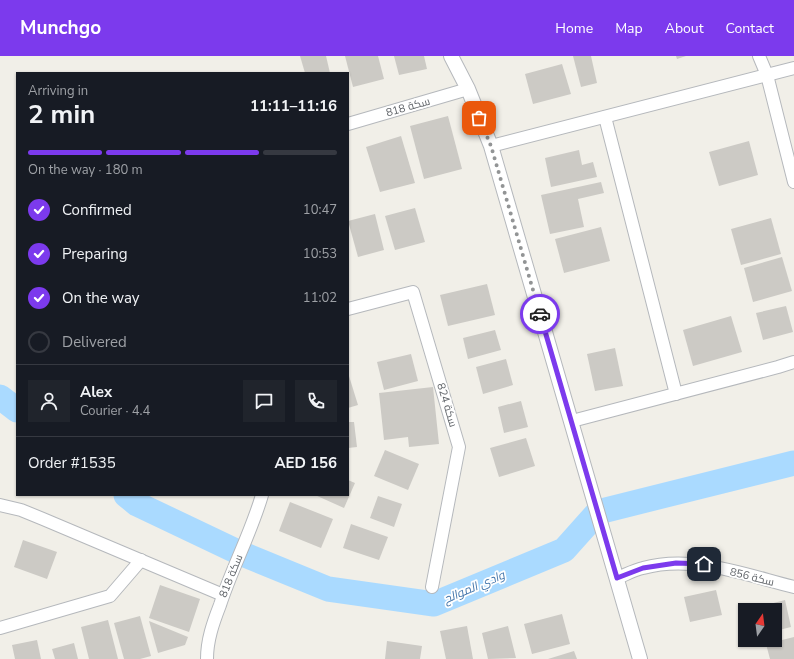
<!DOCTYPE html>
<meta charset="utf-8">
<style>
:root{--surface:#171b24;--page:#20242c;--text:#f1f3f6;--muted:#9ea1a6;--line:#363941;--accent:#7c3aed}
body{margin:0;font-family:"Nunito Sans",Cairo,sans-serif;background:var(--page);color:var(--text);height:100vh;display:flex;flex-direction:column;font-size:15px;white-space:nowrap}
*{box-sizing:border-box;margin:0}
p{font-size:13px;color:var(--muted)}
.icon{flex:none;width:22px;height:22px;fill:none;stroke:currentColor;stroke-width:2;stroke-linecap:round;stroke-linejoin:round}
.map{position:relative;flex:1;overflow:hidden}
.details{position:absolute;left:16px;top:16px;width:333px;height:424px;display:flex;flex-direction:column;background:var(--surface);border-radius:0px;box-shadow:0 1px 3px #0004}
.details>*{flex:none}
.needle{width:26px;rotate:14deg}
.buttons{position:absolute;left:738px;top:547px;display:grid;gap:8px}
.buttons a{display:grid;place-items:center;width:44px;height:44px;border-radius:0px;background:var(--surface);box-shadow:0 1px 3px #0004;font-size:20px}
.pin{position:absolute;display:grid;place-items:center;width:34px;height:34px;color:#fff;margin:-17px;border-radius:8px;box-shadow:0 2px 6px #0006}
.courier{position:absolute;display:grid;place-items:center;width:40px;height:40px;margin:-20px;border:3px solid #7c3aed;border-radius:50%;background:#fff;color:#222;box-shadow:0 1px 5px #0007}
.overview em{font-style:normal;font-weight:700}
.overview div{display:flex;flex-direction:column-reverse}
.overview{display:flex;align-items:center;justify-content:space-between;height:68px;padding:0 12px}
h1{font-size:26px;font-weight:700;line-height:30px}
.bar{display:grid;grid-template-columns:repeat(4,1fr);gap:6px 4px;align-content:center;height:48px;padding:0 12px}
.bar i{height:5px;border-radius:3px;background:var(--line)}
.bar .current{background:var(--accent)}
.bar p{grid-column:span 4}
.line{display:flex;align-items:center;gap:10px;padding:0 12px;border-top:1px solid var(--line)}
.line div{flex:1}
.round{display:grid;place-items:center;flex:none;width:42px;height:42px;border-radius:0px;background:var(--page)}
ol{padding:0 12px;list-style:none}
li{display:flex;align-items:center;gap:12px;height:44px}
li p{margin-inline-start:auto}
li .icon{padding:4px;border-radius:50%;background:var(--accent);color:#fff;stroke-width:4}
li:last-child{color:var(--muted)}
li i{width:22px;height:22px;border:2px solid var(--line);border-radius:50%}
header{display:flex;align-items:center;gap:24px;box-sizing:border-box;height:56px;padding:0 20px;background:var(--accent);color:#fff}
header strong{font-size:19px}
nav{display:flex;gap:22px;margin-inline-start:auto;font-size:14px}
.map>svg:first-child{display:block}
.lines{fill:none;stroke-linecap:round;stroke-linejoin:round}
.river{stroke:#aadaff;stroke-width:25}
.building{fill:#cccac5}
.minor-casing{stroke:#b5b8bc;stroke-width:14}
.tertiary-casing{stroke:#b5b8bc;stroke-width:16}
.minor{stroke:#fff;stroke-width:12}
.tertiary{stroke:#fff;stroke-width:14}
.done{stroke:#929495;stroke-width:4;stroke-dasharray:0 7.2}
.route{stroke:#7c3aed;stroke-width:5}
.labels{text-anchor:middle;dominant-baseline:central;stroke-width:3.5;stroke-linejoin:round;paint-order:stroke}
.street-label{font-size:11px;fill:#5f6368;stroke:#fff}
.water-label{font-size:12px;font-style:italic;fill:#4174aa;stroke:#fff}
</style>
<header>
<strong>Munchgo</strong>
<nav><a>Home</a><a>Map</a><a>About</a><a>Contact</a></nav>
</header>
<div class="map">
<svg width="794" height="603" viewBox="0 0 794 603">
<rect width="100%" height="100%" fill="#f1efe8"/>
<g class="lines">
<g class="river">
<path d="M 0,341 L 17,354"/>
<path d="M 126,439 L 137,448 L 240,497 L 328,533 L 434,548 L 564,494 L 598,456 L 794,407"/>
</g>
</g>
<g class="building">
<path d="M 300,0 L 326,0 L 330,17 L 305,17 Z"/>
<path d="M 345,0 L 378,0 L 384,23 L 353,31 Z"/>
<path d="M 394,0 L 424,0 L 427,13 L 399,19 Z"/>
<path d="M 573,0 L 591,0 L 597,27 L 581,31 Z"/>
<path d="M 676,0 L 686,0 L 677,3 Z"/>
<path d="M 562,8 L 571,38 L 533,48 L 525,18 Z"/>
<path d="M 448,60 L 462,113 L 424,123 L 410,70 Z"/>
<path d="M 401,80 L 415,127 L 380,136 L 366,91 Z"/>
<path d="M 749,85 L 758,119 L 719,130 L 709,96 Z"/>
<path d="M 579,94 L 582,109 L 593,106 L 597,121 L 551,131 L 545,102 Z"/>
<path d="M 601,126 L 604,137 L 578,143 L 584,171 L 550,178 L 541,139 Z"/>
<path d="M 415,152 L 425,186 L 395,194 L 385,160 Z"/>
<path d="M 375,158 L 384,194 L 358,201 L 348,165 Z"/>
<path d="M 771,162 L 781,198 L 741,209 L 731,173 Z"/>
<path d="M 601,171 L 610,205 L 564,217 L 555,183 Z"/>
<path d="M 782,201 L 792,235 L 753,246 L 744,212 Z"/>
<path d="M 487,228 L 495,259 L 448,270 L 440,239 Z"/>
<path d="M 786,250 L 793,276 L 763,284 L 756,257 Z"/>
<path d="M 731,260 L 742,296 L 693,310 L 683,274 Z"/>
<path d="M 495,274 L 501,294 L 468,303 L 463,282 Z"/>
<path d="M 615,292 L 623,330 L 595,335 L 587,298 Z"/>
<path d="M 411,298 L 418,325 L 384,334 L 377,306 Z"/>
<path d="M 506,303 L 513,329 L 483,338 L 476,311 Z"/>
<path d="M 349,320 L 358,349 L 348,352 L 348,321 Z"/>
<path d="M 433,331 L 439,388 L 409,391 L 408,381 L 384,384 L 379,337 Z"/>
<path d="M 521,345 L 528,371 L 504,377 L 498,351 Z"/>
<path d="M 348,366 L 354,366 L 357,391 L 348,392 Z"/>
<path d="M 526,382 L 535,410 L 499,421 L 490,392 Z"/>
<path d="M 385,394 L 419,408 L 408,434 L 374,420 Z"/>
<path d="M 348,424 L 355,427 L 344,452 L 315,439 L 348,439 Z"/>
<path d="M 378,440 L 402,448 L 394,471 L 370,462 Z"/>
<path d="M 290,446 L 333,463 L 321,492 L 279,475 Z"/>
<path d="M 351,468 L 388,481 L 379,504 L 343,492 Z"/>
<path d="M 23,484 L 57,496 L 47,523 L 14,511 Z"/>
<path d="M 160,529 L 200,543 L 189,576 L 149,562 Z"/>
<path d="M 716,534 L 722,559 L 690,566 L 684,541 Z"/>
<path d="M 785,544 L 791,571 L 775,575 L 775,554 L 750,554 L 750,553 Z"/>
<path d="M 562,558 L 570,588 L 532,598 L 524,568 Z"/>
<path d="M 140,560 L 151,600 L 140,603 L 124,603 L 114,567 Z"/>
<path d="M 108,564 L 118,603 L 89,603 L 81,571 Z"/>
<path d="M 149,565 L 188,581 L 185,589 L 158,597 Z"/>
<path d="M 467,570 L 473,603 L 446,603 L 440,575 Z"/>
<path d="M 508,570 L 516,602 L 488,603 L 482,577 Z"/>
<path d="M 794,581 L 794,603 L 770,603 L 766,588 Z"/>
<path d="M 37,584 L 41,603 L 15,603 L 12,589 Z"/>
<path d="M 387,585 L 422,590 L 420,603 L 385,603 Z"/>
<path d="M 74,587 L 78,603 L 55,603 L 52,593 Z"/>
<path d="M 574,595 L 577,603 L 548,603 Z"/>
</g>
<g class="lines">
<g class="minor-casing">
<g id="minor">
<path d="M 759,0 L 767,19 L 794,126"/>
<path d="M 605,61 L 676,338"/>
<path d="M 348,68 L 468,33"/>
<path d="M 491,90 L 794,12"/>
<path d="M 348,253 L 413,236 L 459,391 L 432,531"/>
<path d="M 572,365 L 778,311 L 794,306"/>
<path d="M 0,449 L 21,454 L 43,463 L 223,539"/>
<path d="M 617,522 C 625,519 634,514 643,512 C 692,498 746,519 794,531"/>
<path d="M 0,572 L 110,540 L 141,504"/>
<path d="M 207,603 C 207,584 213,567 220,549 C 232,512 251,477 262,439"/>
</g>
</g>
<g class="tertiary-casing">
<path id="tertiary" d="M 451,0 L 468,33 L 491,90 L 640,603"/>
</g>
<use href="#minor" class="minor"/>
<use href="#tertiary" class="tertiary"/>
</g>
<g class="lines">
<path class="done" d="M 479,62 L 491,90 L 540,258"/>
<path class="route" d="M 540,258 L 617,522 L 643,512 L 676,507 L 704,508"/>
</g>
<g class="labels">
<g class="street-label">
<text transform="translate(408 51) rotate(-16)">سكة 818</text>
<text transform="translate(447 349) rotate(73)">سكة 824</text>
<text transform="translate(231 520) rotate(-68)">سكة 818</text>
<text transform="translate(752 521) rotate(14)">سكة 856</text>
</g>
<g class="water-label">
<text transform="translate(474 531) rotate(-23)">وادي الموالح</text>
</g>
</g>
</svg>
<div class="buttons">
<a><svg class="needle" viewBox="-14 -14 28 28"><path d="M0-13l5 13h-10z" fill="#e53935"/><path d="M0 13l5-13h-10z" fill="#9ea1a6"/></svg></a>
</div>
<div class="pin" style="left:479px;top:62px;background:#ea580c"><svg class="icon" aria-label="bag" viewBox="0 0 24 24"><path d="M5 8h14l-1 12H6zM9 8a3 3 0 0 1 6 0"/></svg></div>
<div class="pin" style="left:704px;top:508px;background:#1f2937"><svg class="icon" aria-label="home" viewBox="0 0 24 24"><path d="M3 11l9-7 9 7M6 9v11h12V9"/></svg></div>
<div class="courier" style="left:540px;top:258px"><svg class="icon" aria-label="car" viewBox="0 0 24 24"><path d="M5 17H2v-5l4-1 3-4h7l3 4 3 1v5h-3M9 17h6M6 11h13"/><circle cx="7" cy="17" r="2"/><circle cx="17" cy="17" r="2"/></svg></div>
<section class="details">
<div class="overview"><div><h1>2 min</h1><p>Arriving in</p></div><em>11:11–11:16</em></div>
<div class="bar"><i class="current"></i><i class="current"></i><i class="current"></i><i></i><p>On the way · 180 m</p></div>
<ol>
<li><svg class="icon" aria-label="check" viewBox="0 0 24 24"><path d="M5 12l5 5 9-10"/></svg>Confirmed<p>10:47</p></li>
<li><svg class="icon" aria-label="check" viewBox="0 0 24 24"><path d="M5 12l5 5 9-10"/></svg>Preparing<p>10:53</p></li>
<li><svg class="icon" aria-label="check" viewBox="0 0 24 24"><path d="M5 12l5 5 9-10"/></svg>On the way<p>11:02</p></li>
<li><i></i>Delivered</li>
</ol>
<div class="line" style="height:72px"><a class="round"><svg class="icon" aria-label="person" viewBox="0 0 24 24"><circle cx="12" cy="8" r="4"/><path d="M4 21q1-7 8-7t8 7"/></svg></a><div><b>Alex</b><p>Courier · 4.4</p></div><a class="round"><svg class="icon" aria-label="chat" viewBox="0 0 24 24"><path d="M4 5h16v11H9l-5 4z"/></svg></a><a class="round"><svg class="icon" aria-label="phone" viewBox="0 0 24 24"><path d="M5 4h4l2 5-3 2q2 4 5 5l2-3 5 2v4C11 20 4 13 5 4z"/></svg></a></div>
<div class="line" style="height:52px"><div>Order #1535</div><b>AED 156</b></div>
</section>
</div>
